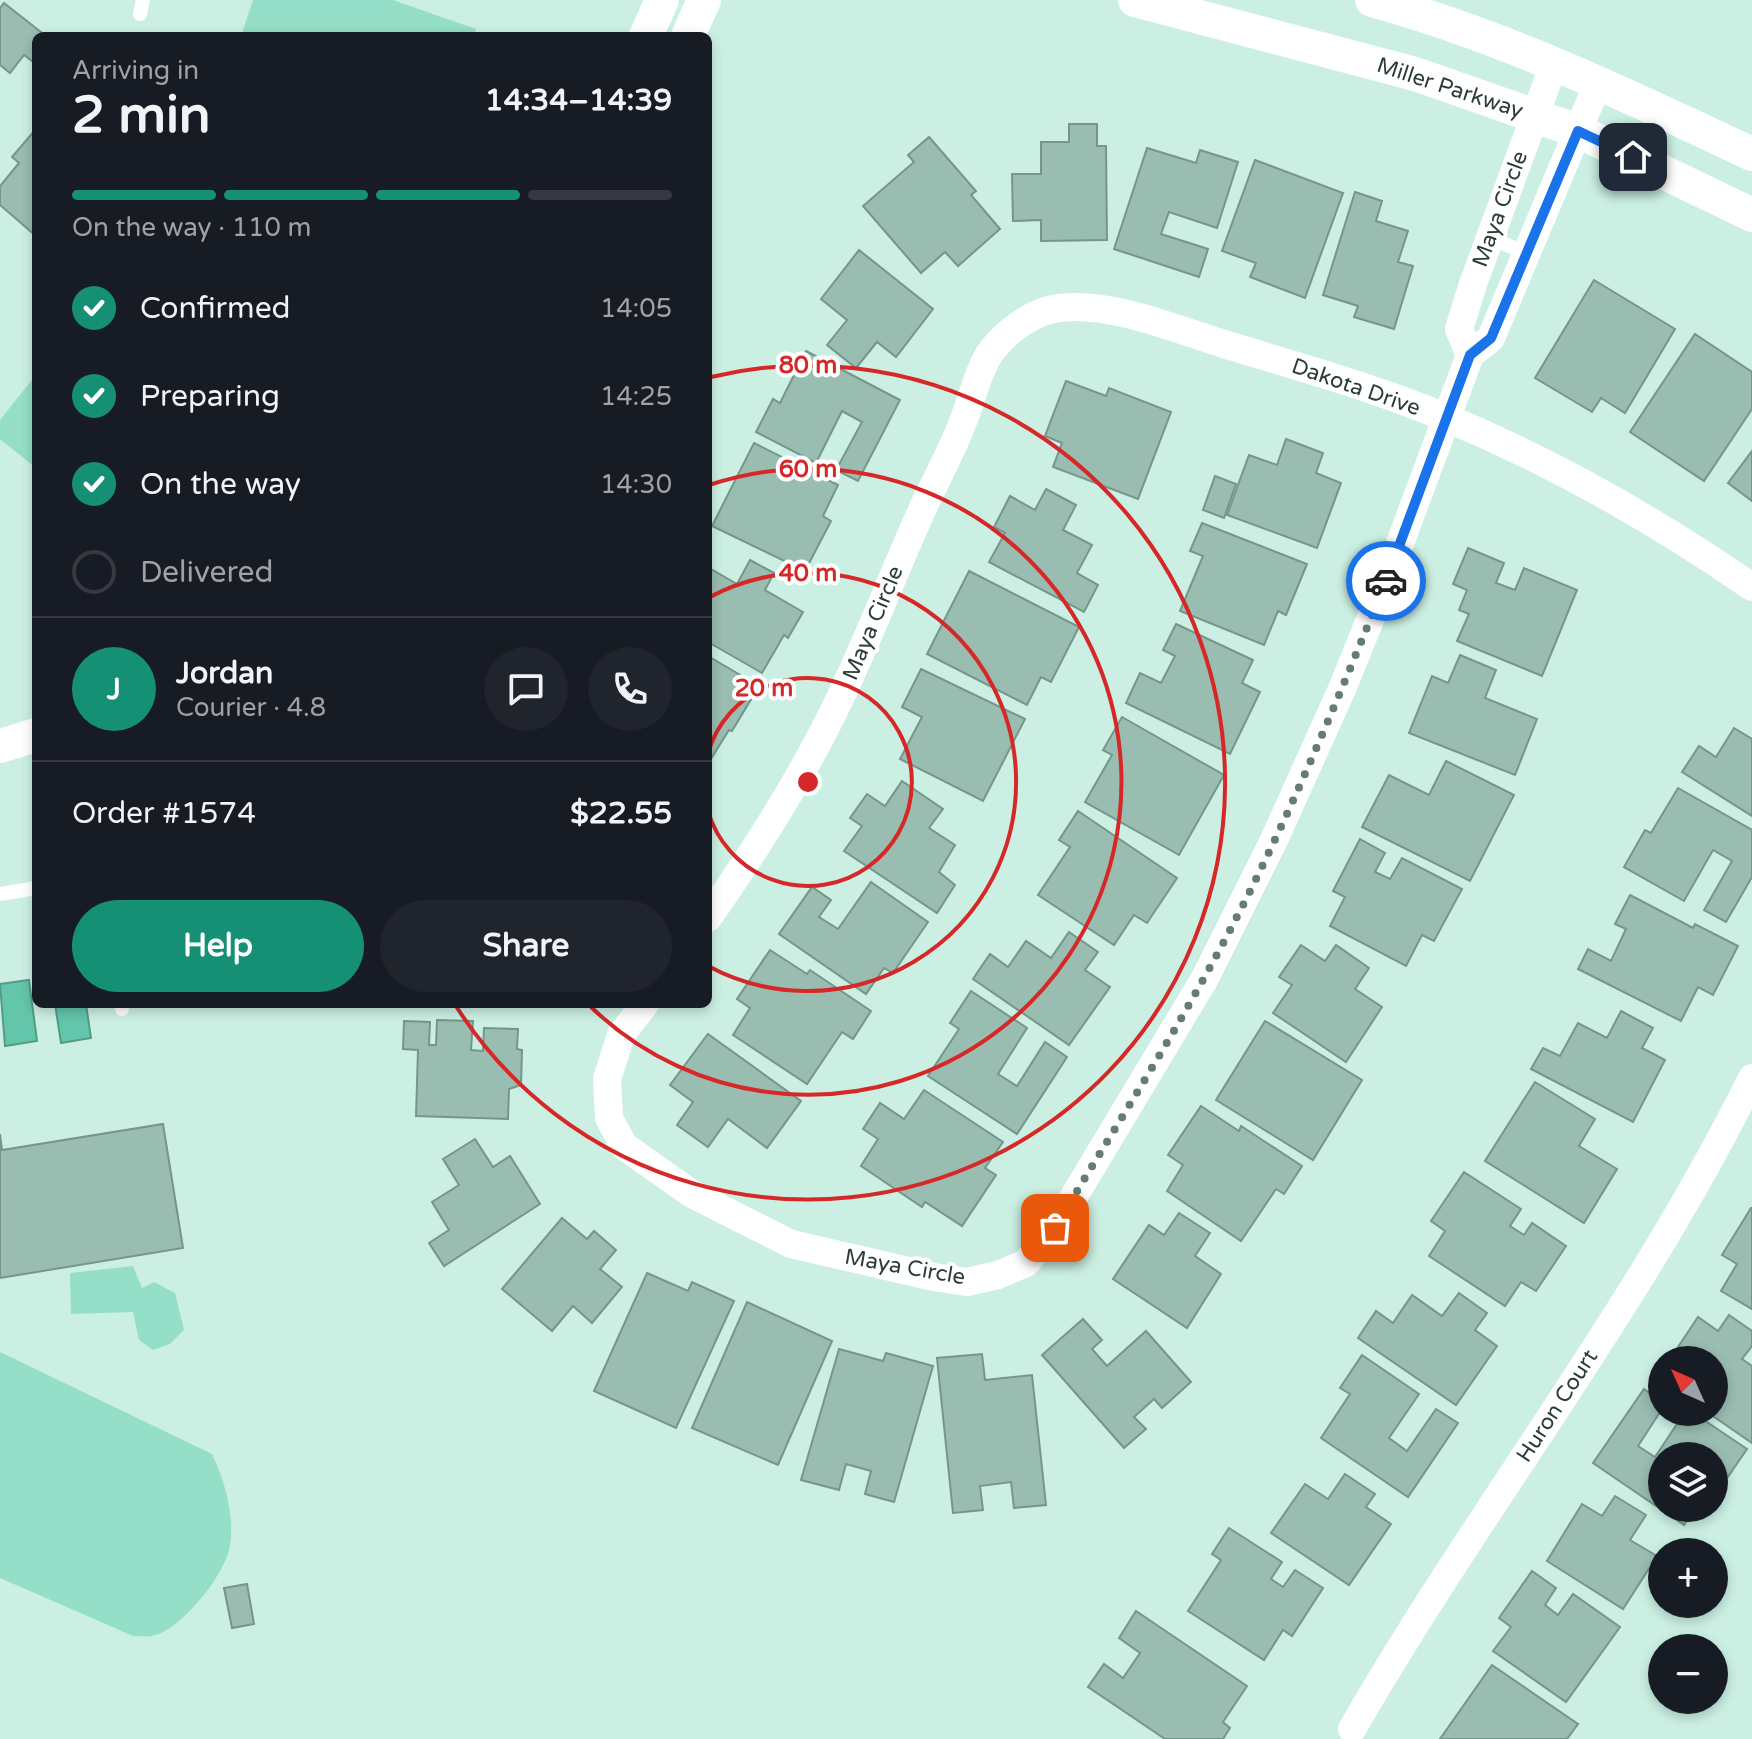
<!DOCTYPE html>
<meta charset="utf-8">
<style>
:root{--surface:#171b24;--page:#20242c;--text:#f1f3f6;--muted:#9ea1a6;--line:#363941;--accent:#159075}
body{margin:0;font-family:"Varela Round",sans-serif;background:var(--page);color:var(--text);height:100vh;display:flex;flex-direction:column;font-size:30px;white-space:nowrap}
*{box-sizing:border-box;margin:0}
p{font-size:26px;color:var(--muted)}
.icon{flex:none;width:44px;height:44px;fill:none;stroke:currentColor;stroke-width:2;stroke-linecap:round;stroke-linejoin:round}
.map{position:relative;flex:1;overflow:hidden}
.drawer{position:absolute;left:32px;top:32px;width:680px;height:976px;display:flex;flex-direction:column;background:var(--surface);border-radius:12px;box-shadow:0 4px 12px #0003}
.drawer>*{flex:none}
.needle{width:52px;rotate:315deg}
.buttons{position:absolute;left:1648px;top:1346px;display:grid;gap:16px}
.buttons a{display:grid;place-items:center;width:80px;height:80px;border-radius:50%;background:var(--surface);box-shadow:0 4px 12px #0003;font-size:40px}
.pin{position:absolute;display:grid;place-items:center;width:68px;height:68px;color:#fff;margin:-34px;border-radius:16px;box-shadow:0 4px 12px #0006}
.courier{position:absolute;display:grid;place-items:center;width:80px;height:80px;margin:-40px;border:6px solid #1a73e8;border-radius:50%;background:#fff;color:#222;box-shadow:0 2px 10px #0007}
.summary em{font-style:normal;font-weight:800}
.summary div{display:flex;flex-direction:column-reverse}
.summary{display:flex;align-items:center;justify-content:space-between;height:136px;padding:0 40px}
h1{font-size:52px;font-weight:800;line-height:60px}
.bar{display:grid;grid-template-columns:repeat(4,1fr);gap:12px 8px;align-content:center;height:96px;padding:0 40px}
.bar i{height:10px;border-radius:6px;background:var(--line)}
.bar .selected{background:var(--accent)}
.bar p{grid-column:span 4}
.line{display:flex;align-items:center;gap:20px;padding:0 40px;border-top:2px solid var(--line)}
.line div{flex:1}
.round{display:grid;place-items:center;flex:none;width:84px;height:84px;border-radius:42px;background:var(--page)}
ol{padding:0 40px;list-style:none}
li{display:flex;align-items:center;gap:24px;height:88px}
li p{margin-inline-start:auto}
li .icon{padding:8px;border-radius:50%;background:var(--accent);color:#fff;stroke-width:4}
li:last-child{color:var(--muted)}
li i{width:44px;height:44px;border:4px solid var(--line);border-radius:50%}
.action{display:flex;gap:16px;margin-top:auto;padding:16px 40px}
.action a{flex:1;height:92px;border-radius:48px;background:var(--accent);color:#fff;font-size:32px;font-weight:800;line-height:92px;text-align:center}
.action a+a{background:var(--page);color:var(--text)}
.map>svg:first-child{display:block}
.green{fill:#95dec7}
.water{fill:#63c5a9;stroke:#539c87;stroke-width:2}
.building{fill:#9abdb1;stroke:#74968b;stroke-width:2}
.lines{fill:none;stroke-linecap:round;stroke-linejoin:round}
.service{stroke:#fff;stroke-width:14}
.minor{stroke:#fff;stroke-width:28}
.tertiary{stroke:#fff;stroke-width:34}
.done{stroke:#657b73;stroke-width:8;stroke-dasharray:0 14.4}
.route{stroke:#1a73e8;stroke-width:10}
.ring{fill:none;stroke:#d62828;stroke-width:4}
.labels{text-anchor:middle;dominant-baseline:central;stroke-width:8;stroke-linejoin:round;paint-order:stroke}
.street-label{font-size:22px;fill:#2e3c37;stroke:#fff}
.centre{fill:#d62828;stroke:#fff;stroke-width:4}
.ring-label{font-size:24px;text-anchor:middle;font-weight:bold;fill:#d62828;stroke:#fff;stroke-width:8;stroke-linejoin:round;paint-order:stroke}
</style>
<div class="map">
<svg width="1752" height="1739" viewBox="0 0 1752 1739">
<rect width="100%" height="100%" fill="#cbf0e3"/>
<g class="green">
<path d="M 253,0 L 393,0 L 476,29 L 474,36 L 241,36 Z"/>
<path d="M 35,376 L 36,377 L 36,468 L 0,439 L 0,420 Z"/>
<path d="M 133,1266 L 142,1288 L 154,1282 L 175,1293 L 184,1330 L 170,1344 L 153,1350 L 139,1340 L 133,1312 L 71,1314 L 70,1273 Z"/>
<path d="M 0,1352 L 212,1454 C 225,1480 236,1521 229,1550 C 222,1578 181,1630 152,1636 C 146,1637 139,1636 133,1636 L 0,1578 Z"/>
</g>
<g class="water">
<path d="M 29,980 L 37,1041 L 5,1046 L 0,984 Z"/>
<path d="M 55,1004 L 86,1004 L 91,1038 L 61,1043 Z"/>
</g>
<g class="building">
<path d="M 4,3 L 46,36 L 36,36 L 36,64 L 24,55 L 10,73 L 0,65 L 0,8 Z"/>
<path d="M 1069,124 L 1097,124 L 1097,146 L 1106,146 L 1107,240 L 1041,241 L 1041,220 L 1013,221 L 1012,174 L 1041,174 L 1041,142 L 1069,142 Z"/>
<path d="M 36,129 L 36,236 L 0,205 L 0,186 L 19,163 L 12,157 Z"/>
<path d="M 929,137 L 976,191 L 971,195 L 1000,229 L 958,266 L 945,252 L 921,273 L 863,206 L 914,162 L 908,155 Z"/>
<path d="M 1147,148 L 1196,163 L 1200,150 L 1238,162 L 1217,228 L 1169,212 L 1161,234 L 1208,249 L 1199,277 L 1114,249 Z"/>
<path d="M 1255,160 L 1343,193 L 1305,298 L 1250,277 L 1256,263 L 1222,251 Z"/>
<path d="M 1355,192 L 1382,201 L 1376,221 L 1408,231 L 1398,262 L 1413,266 L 1394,329 L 1354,317 L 1358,306 L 1323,295 Z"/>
<path d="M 859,250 L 933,309 L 896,357 L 877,342 L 856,368 L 827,345 L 847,320 L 821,299 Z"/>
<path d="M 1594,280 L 1675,329 L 1625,413 L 1601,398 L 1592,412 L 1535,378 Z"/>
<path d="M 1695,334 L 1752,372 L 1752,409 L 1704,481 L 1630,432 Z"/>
<path d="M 806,351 L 900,400 L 858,481 L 836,470 L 862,422 L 842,411 L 816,463 L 756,432 L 773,399 L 780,403 Z"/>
<path d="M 1066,381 L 1106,396 L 1109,388 L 1171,412 L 1138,499 L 1053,467 L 1062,443 L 1045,436 Z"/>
<path d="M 1286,439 L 1323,453 L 1316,473 L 1341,483 L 1317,548 L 1227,515 L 1249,455 L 1277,465 Z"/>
<path d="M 754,443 L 838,485 L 823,516 L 831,521 L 805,571 L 712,526 Z"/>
<path d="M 1752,451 L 1752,501 L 1728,483 Z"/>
<path d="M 1215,476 L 1236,484 L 1224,518 L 1203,510 Z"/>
<path d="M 1046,489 L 1076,505 L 1063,530 L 1092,545 L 1077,573 L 1098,585 L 1084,612 L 989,562 L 1005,533 L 994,527 L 1010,496 L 1035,510 Z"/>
<path d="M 1202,523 L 1307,564 L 1286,615 L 1278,611 L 1264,645 L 1180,611 L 1203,556 L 1190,551 Z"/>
<path d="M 1468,548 L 1504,563 L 1496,583 L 1515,590 L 1524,568 L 1577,590 L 1542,676 L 1457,641 L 1469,614 L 1459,610 L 1467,590 L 1453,584 Z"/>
<path d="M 750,560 L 774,573 L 765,590 L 803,612 L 788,638 L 784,635 L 762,673 L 708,642 L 708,574 L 711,569 L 737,584 Z"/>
<path d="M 969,571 L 1079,627 L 1051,682 L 1041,677 L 1027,705 L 927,654 Z"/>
<path d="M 1176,624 L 1253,660 L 1242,683 L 1260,692 L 1230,754 L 1126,703 L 1140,673 L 1161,683 L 1175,656 L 1163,650 Z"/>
<path d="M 1460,655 L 1496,670 L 1485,698 L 1537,719 L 1515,775 L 1409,733 L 1432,676 L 1448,683 Z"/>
<path d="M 708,656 L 759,686 L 732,731 L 729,730 L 709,762 Z"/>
<path d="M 921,669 L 1025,719 L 983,801 L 900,759 L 922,717 L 902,707 Z"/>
<path d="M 1122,717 L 1224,775 L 1179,855 L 1085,802 L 1112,755 L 1103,750 Z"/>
<path d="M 1734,728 L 1752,739 L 1752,816 L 1682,772 L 1699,746 L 1716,757 Z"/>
<path d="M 1446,761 L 1514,795 L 1470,881 L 1362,827 L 1389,775 L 1429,795 Z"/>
<path d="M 902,781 L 943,809 L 929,828 L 955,845 L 939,872 L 955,885 L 937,913 L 844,851 L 862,826 L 850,818 L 867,794 L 885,806 Z"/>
<path d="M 1678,788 L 1752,830 L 1752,877 L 1726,922 L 1704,910 L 1732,861 L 1713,850 L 1684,901 L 1624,867 L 1645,830 L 1651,833 Z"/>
<path d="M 1078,811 L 1177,878 L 1147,923 L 1134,915 L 1114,945 L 1038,895 L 1070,847 L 1059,840 Z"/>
<path d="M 1360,839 L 1385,853 L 1375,872 L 1390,879 L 1402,858 L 1462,889 L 1434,941 L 1422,935 L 1406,966 L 1330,926 L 1345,897 L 1333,891 Z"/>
<path d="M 871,882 L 928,922 L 893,973 L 884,968 L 866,994 L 779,934 L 812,887 L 831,900 L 819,917 L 838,929 Z"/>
<path d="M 1630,895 L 1693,928 L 1695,924 L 1738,946 L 1713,995 L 1698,987 L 1681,1021 L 1578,969 L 1588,949 L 1611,961 L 1626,929 L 1615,924 Z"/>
<path d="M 1069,932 L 1098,952 L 1085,970 L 1110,987 L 1069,1045 L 973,979 L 990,954 L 1008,967 L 1026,941 L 1051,958 Z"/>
<path d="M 1301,945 L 1325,961 L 1336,945 L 1369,968 L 1355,989 L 1382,1007 L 1346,1062 L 1273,1013 L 1292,985 L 1279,977 Z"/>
<path d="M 770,950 L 807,974 L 810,970 L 871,1011 L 853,1039 L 842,1032 L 807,1084 L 733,1035 L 750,1008 L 737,999 Z"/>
<path d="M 971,991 L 1027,1028 L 998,1074 L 1017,1086 L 1045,1042 L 1067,1057 L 1017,1134 L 928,1076 L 959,1029 L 950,1023 Z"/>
<path d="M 1621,1011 L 1653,1028 L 1642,1048 L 1665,1060 L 1633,1122 L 1531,1069 L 1543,1048 L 1560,1056 L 1578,1023 L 1607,1038 Z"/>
<path d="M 437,1020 L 473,1021 L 471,1050 L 483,1051 L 484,1028 L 518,1029 L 517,1049 L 522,1050 L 521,1085 L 509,1089 L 508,1119 L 416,1116 L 418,1050 L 403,1049 L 404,1021 L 430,1022 L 429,1045 L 436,1045 Z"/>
<path d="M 1265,1021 L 1362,1080 L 1313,1160 L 1216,1100 Z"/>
<path d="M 708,1034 L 801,1101 L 767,1148 L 728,1119 L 708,1147 L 677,1125 L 693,1102 L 670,1085 Z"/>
<path d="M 1535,1082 L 1595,1119 L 1579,1146 L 1617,1169 L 1584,1223 L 1485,1161 Z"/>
<path d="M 924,1090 L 1003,1142 L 985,1168 L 996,1175 L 962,1226 L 925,1202 L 922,1207 L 861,1166 L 878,1139 L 863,1129 L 880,1103 L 904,1119 Z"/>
<path d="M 1201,1106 L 1239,1131 L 1241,1126 L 1302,1166 L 1284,1194 L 1276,1189 L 1241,1241 L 1167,1191 L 1183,1165 L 1168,1155 Z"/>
<path d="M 163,1124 L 183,1248 L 0,1278 L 0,1134 L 2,1150 Z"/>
<path d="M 475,1139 L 493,1167 L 510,1156 L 540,1204 L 444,1266 L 429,1243 L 449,1230 L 432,1202 L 459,1185 L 443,1159 Z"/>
<path d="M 1464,1172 L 1521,1209 L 1510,1226 L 1524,1235 L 1532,1223 L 1566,1246 L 1536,1291 L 1521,1282 L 1505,1306 L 1429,1256 L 1445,1231 L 1431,1221 Z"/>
<path d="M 1751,1208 L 1752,1208 L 1752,1309 L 1721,1291 L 1737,1264 L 1722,1255 Z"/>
<path d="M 1179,1213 L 1210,1233 L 1195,1256 L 1221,1274 L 1187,1328 L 1113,1279 L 1149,1225 L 1164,1235 Z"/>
<path d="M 562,1218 L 587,1239 L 594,1231 L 616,1250 L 600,1269 L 622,1287 L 592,1323 L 573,1306 L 552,1331 L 502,1289 Z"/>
<path d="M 647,1273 L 688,1291 L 692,1282 L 734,1301 L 676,1428 L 594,1391 Z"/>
<path d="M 1459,1293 L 1487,1313 L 1475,1330 L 1497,1346 L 1456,1405 L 1358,1338 L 1376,1311 L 1393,1323 L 1412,1295 L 1442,1316 Z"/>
<path d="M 747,1302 L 832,1341 L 778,1465 L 692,1428 Z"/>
<path d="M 1729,1315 L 1752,1331 L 1752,1346 L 1742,1359 L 1752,1366 L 1752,1443 L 1707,1412 L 1714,1412 L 1714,1360 L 1680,1360 L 1683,1355 L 1676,1350 L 1698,1317 L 1718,1331 Z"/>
<path d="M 1083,1319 L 1102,1340 L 1092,1349 L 1107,1366 L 1146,1331 L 1191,1382 L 1162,1408 L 1154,1399 L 1134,1417 L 1146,1429 L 1124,1448 L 1042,1355 Z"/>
<path d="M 839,1349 L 883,1361 L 886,1353 L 933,1366 L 894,1502 L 865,1494 L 871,1471 L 846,1464 L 839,1490 L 801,1480 Z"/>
<path d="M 982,1354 L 985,1380 L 1032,1375 L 1046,1505 L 1014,1508 L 1011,1482 L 980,1486 L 983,1510 L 953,1513 L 937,1358 Z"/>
<path d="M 1362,1355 L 1419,1394 L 1389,1438 L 1407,1451 L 1436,1409 L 1458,1423 L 1408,1497 L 1321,1438 L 1350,1394 L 1340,1388 Z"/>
<path d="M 1644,1389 L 1662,1401 L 1662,1409 L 1638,1446 L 1655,1457 L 1685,1412 L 1692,1412 L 1747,1449 L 1723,1484 L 1716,1479 L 1714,1482 L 1714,1456 L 1662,1456 L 1662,1508 L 1696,1508 L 1684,1525 L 1593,1463 Z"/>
<path d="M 1345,1474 L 1375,1494 L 1366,1507 L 1391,1524 L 1349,1585 L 1271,1533 L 1305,1484 L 1328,1499 Z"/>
<path d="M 1615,1496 L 1646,1515 L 1630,1540 L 1657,1556 L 1623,1609 L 1547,1561 L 1582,1504 L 1602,1516 Z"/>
<path d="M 1229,1528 L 1282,1562 L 1271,1579 L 1283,1587 L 1295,1570 L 1323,1588 L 1292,1636 L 1283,1630 L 1264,1660 L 1188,1611 L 1221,1560 L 1212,1554 Z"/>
<path d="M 1532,1571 L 1556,1588 L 1545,1605 L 1558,1615 L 1573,1594 L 1620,1627 L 1566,1702 L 1493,1651 L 1511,1627 L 1499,1618 Z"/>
<path d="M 247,1584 L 254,1624 L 232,1628 L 224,1588 Z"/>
<path d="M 1136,1611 L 1247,1686 L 1223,1722 L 1230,1728 L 1223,1739 L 1165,1739 L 1088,1687 L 1104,1664 L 1123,1678 L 1140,1653 L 1119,1638 Z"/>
<path d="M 1492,1665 L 1578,1724 L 1567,1739 L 1440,1739 Z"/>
</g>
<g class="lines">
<g class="service">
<path d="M 140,14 L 143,0"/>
<path d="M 1489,238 L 1527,253"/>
<path d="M 0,894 L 36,888"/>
<path d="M 121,1004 L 122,1009"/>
</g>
<g class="minor">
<path d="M 1470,355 L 1459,329 L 1473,284 L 1554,64"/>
<path d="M 708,918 C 757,848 805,773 841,696 C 872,631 897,564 927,499 C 940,473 954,446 964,419 C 973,396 978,370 992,350 C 1008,330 1034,311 1059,308 C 1110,301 1175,329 1224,344 C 1299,367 1376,388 1449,419 C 1557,464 1656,521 1752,587"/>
<path d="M 645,1004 L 621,1035 L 607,1079 L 609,1118 L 624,1146 L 692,1194 L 791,1244 L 934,1277 L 967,1282 L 998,1275 L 1026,1263 L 1055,1228 L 1205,978 L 1274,840 L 1342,689 L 1389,573 L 1470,355 L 1491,338 L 1598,83"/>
<path d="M 1352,1729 C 1479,1509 1639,1307 1752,1078"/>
</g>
<g class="tertiary">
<path d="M 1135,0 L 1415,74 L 1578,131 L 1752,215"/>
<path d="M 1372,0 C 1504,36 1628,96 1752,154"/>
<path d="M 646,36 L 662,0"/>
<path d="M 688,36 L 704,0"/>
<path d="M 0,746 L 36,735"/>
</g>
</g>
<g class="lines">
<path class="done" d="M 1055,1228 C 1104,1145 1157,1063 1204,978 C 1275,852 1331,716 1386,581"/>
<path class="route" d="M 1386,581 L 1470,355 L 1491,338 L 1578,131 L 1633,157"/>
</g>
<g class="ring">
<path d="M708 753A104 104 0 1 1 708 811"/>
<path d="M708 598A209 209 0 1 1 708 966"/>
<path d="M709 485A313 313 0 1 1 589 1005"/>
<path d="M711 377A417 417 0 1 1 456 1006"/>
</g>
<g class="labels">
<g class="street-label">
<text transform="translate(1450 88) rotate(18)">Miller Parkway</text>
<text transform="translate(1500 209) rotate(-70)">Maya Circle</text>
<text transform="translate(1356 387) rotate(19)">Dakota Drive</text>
<text transform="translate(873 623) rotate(-67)">Maya Circle</text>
<text transform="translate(905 1267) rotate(10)">Maya Circle</text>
<text transform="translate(1557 1406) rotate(-57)">Huron Court</text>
</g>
</g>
<circle cx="808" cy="782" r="12" class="centre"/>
<g class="ring-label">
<text x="808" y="373">80 m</text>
<text x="808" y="477">60 m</text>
<text x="808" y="581">40 m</text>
<text x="764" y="696">20 m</text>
</g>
</svg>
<div class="buttons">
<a><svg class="needle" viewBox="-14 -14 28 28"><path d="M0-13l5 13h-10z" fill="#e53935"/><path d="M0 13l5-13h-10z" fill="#9ea1a6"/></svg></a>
<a><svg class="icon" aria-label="layers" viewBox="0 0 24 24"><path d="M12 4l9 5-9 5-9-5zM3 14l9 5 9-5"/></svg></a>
<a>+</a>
<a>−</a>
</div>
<div class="pin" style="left:1055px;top:1228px;background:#ea580c"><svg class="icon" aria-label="bag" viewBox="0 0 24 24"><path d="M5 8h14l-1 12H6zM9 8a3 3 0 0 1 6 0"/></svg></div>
<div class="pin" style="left:1633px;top:157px;background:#1f2937"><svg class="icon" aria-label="home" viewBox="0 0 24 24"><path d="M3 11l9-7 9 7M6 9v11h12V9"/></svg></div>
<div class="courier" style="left:1386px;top:581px"><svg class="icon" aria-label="car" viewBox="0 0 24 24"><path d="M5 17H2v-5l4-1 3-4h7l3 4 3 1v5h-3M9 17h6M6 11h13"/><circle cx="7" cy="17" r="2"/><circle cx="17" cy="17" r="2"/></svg></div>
<section class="drawer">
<div class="summary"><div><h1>2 min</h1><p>Arriving in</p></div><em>14:34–14:39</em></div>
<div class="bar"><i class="selected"></i><i class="selected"></i><i class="selected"></i><i></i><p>On the way · 110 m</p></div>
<ol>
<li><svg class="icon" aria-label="check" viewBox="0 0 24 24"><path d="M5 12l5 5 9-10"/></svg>Confirmed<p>14:05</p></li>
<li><svg class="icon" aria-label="check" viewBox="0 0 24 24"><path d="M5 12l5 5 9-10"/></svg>Preparing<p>14:25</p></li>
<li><svg class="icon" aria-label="check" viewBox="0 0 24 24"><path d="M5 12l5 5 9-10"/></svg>On the way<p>14:30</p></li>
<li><i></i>Delivered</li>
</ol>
<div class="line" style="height:144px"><b class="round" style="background:var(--accent);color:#fff">J</b><div><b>Jordan</b><p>Courier · 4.8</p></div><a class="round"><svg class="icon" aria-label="chat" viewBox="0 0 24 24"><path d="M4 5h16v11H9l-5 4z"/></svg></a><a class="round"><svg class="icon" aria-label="phone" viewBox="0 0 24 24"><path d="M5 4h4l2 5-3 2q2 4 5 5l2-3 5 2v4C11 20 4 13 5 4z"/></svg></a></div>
<div class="line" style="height:104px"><div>Order #1574</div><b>$22.55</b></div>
<div class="action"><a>Help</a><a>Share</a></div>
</section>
</div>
